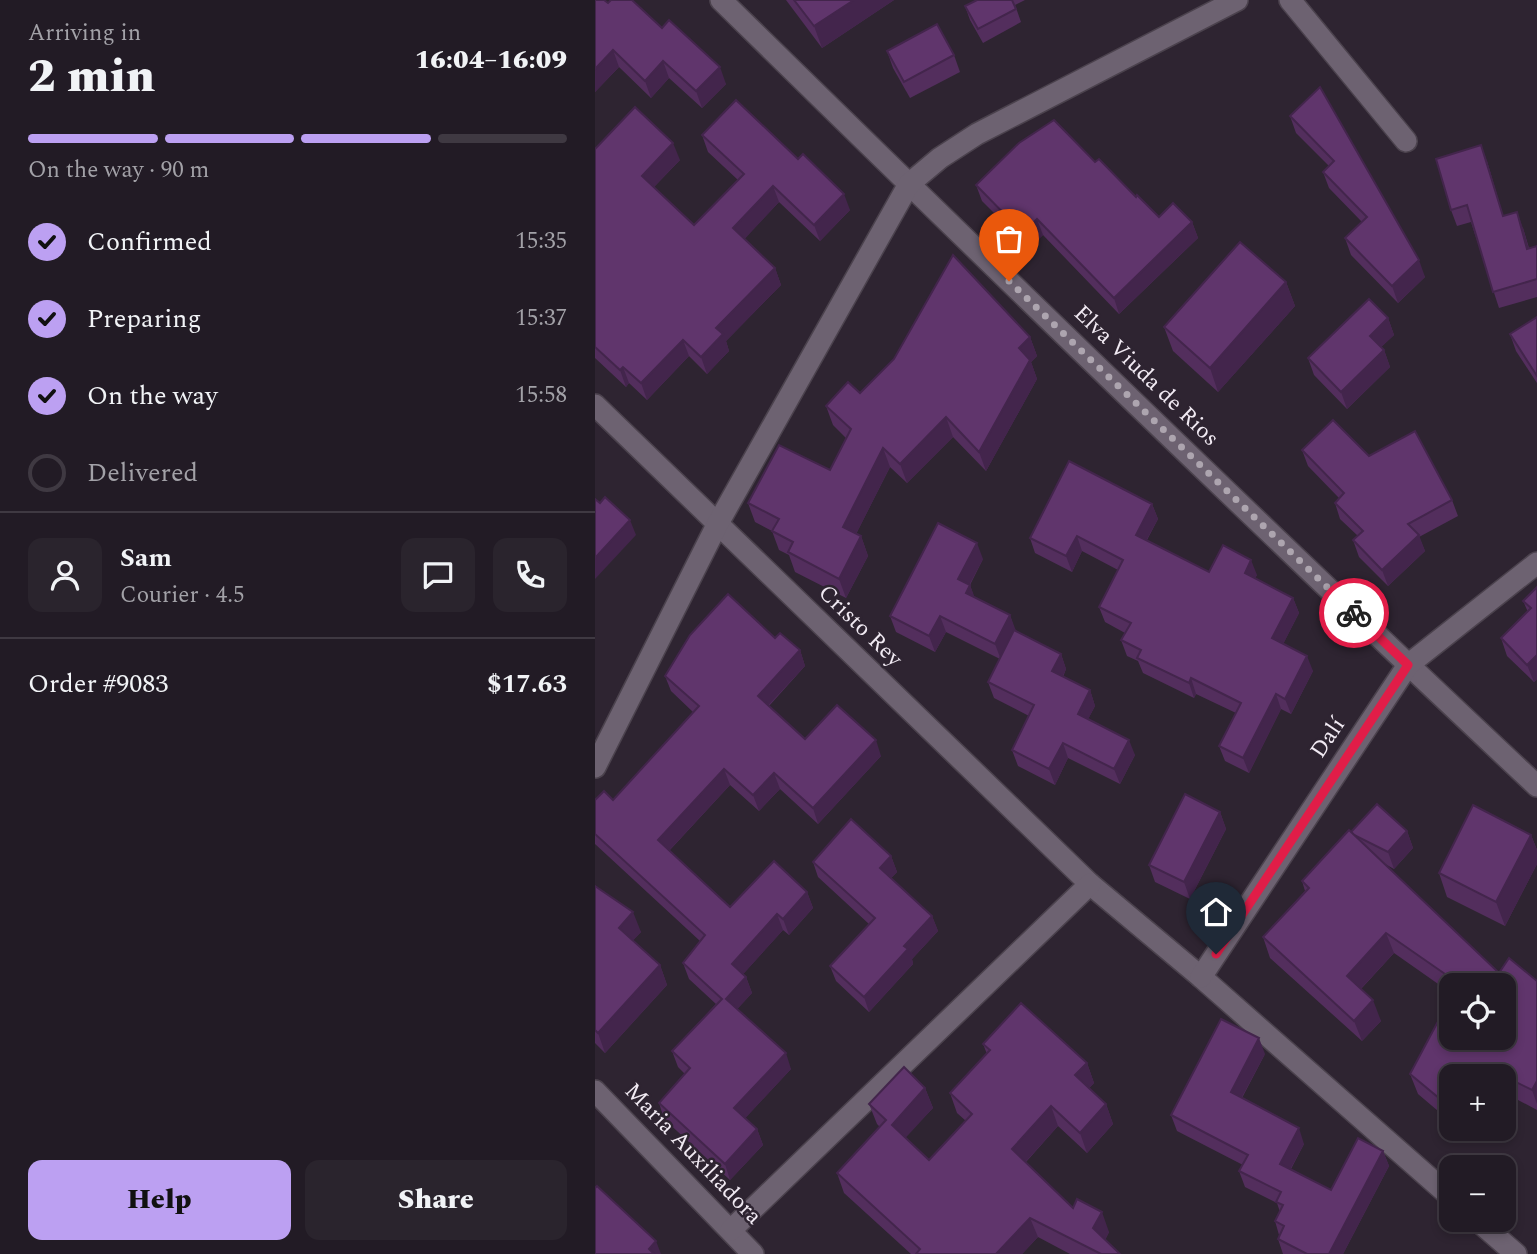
<!DOCTYPE html>
<meta charset="utf-8">
<style>
:root{--surface:#221b25;--page:#2a242d;--text:#f1f3f6;--muted:#a2a1a7;--line:#3f3942;--accent:#bca0f2}
body{margin:0;font-family:Spectral,serif;background:var(--page);color:var(--text);height:100vh;display:flex;flex-direction:column;font-size:26px;white-space:nowrap}
*{box-sizing:border-box;margin:0}
p{font-size:23px;color:var(--muted)}
.icon{flex:none;width:38px;height:38px;fill:none;stroke:currentColor;stroke-width:2;stroke-linecap:round;stroke-linejoin:round}
.map{position:relative;flex:1;overflow:hidden}
.side{display:flex;flex-direction:column;background:var(--surface);width:595px}
.side>*{flex:none}
.buttons{position:absolute;left:844px;top:973px;display:grid;gap:14px}
.buttons a{display:grid;place-items:center;width:77px;height:77px;border-radius:14px;background:var(--surface);box-shadow:0 4px 10px #0003,0 0 0 2px var(--line);font-size:35px}
.pin{position:absolute;display:grid;place-items:center;width:60px;height:60px;color:#fff;margin:-72px -30px;border-radius:50% 50% 50% 0;rotate:-45deg;box-shadow:0 0 7px #0007}
.pin .icon{rotate:45deg}
.courier{position:absolute;display:grid;place-items:center;width:70px;height:70px;margin:-35px;border:5px solid #e11d48;border-radius:50%;background:#fff;color:#222;box-shadow:0 2px 9px #0007}
.headline em{font-style:normal;font-weight:800}
.headline div{display:flex;flex-direction:column-reverse}
.headline{display:flex;align-items:center;justify-content:space-between;height:119px;padding:0 28px}
h1{font-size:46px;font-weight:800;line-height:52px}
.bar{display:grid;grid-template-columns:repeat(4,1fr);gap:10px 7px;align-content:center;height:84px;padding:0 28px}
.bar i{height:9px;border-radius:5px;background:var(--line)}
.bar .on{background:var(--accent)}
.bar p{grid-column:span 4}
.line{display:flex;align-items:center;gap:18px;padding:0 28px;border-top:2px solid var(--line)}
.line div{flex:1}
.round{display:grid;place-items:center;flex:none;width:74px;height:74px;border-radius:14px;background:var(--page)}
ol{padding:0 28px;list-style:none}
li{display:flex;align-items:center;gap:21px;height:77px}
li p{margin-inline-start:auto}
li .icon{padding:7px;border-radius:50%;background:var(--accent);color:#111;stroke-width:4}
li:last-child{color:var(--muted)}
li i{width:38px;height:38px;border:4px solid var(--line);border-radius:50%}
.button{display:flex;gap:14px;margin-top:auto;padding:14px 28px}
.button a{flex:1;height:80px;border-radius:14px;background:var(--accent);color:#111;font-size:28px;font-weight:800;line-height:80px;text-align:center}
.button a+a{background:var(--page);color:var(--text)}
main{display:flex;flex:1;min-height:0}
.map>svg:first-child{display:block}
.lines{fill:none;stroke-linecap:round;stroke-linejoin:round}
.minor-casing{stroke:#4b424d;stroke-width:24}
.minor{stroke:#6d6271;stroke-width:21}
.wall{fill:#532e5d}
.shaded-wall{fill:#43254c}
.building{fill:#60356c;stroke:#43254c;stroke-width:2}
.done{stroke:#ada5af;stroke-width:7;stroke-dasharray:0 12.6}
.route{stroke:#e11d48;stroke-width:9}
.labels{text-anchor:middle;dominant-baseline:central;stroke-width:5;stroke-linejoin:round;paint-order:stroke}
.street-label{font-size:23px;fill:#f1eaf3;stroke:#2e2431}
</style>
<main>
<section class="side">
<div class="headline"><div><h1>2 min</h1><p>Arriving in</p></div><em>16:04–16:09</em></div>
<div class="bar"><i class="on"></i><i class="on"></i><i class="on"></i><i></i><p>On the way · 90 m</p></div>
<ol>
<li><svg class="icon" aria-label="check" viewBox="0 0 24 24"><path d="M5 12l5 5 9-10"/></svg>Confirmed<p>15:35</p></li>
<li><svg class="icon" aria-label="check" viewBox="0 0 24 24"><path d="M5 12l5 5 9-10"/></svg>Preparing<p>15:37</p></li>
<li><svg class="icon" aria-label="check" viewBox="0 0 24 24"><path d="M5 12l5 5 9-10"/></svg>On the way<p>15:58</p></li>
<li><i></i>Delivered</li>
</ol>
<div class="line" style="height:126px"><a class="round"><svg class="icon" aria-label="person" viewBox="0 0 24 24"><circle cx="12" cy="8" r="4"/><path d="M4 21q1-7 8-7t8 7"/></svg></a><div><b>Sam</b><p>Courier · 4.5</p></div><a class="round"><svg class="icon" aria-label="chat" viewBox="0 0 24 24"><path d="M4 5h16v11H9l-5 4z"/></svg></a><a class="round"><svg class="icon" aria-label="phone" viewBox="0 0 24 24"><path d="M5 4h4l2 5-3 2q2 4 5 5l2-3 5 2v4C11 20 4 13 5 4z"/></svg></a></div>
<div class="line" style="height:91px"><div>Order #9083</div><b>$17.63</b></div>
<div class="button"><a>Help</a><a>Share</a></div>
</section>
<div class="map">
<svg width="942" height="1254" viewBox="0 0 942 1254">
<rect width="100%" height="100%" fill="#2e2431"/>
<g class="lines">
<g class="minor-casing">
<g id="minor">
<path d="M 126,0 C 396,265 667,528 942,786"/>
<path d="M 695,0 L 811,141"/>
<path d="M 0,405 L 495,884 L 606,977 L 856,1197"/>
<path d="M 0,767 L 122,525 L 314,184 L 345,158 L 382,134 L 642,0"/>
<path d="M 606,977 L 813,665 L 942,563"/>
<path d="M 0,1091 L 158,1254"/>
<path d="M 882,1220 L 921,1254"/>
<path d="M 136,1230 L 495,884"/>
</g>
</g>
<use href="#minor" class="minor"/>
</g>
<g class="wall">
<path d="M 0,0 L 13,3 L 67,28 L 131,84 L 107,108 L 74,78 L 56,98 L 24,67 L 0,92 Z"/>
<path d="M 191,0 L 299,0 L 227,48 Z"/>
<path d="M 382,0 L 430,0 L 420,5 L 426,22 L 388,43 L 375,20 L 370,6 Z"/>
<path d="M 292,51 L 359,55 L 365,72 L 315,98 L 298,68 Z"/>
<path d="M 725,87 L 830,277 L 803,303 L 756,255 L 750,238 L 767,222 L 734,188 L 728,172 L 734,166 L 701,133 L 695,116 Z"/>
<path d="M 107,135 L 255,210 L 225,241 L 184,202 L 149,239 L 180,268 L 186,285 L 131,341 L 134,351 L 112,374 L 94,356 L 52,400 L 34,383 L 31,387 L 0,358 L 0,149 L 85,160 L 59,187 L 99,225 L 143,180 L 113,152 Z"/>
<path d="M 892,161 L 908,216 L 928,228 L 934,248 L 942,246 L 942,297 L 904,308 L 876,222 L 862,226 L 856,210 Z"/>
<path d="M 500,162 L 564,217 L 597,222 L 603,238 L 524,314 L 448,235 L 434,248 L 387,201 L 381,185 Z"/>
<path d="M 691,282 L 700,306 L 623,392 L 578,351 L 569,327 Z"/>
<path d="M 942,317 L 942,383 L 921,351 L 915,334 Z"/>
<path d="M 793,318 L 799,335 L 786,347 L 789,350 L 795,367 L 752,409 L 719,375 L 713,358 Z"/>
<path d="M 435,337 L 442,356 L 436,362 L 442,379 L 391,471 L 358,437 L 312,483 L 295,467 L 261,534 L 266,536 L 273,556 L 251,598 L 200,572 L 194,555 L 184,550 L 177,531 L 160,522 L 153,503 L 235,470 L 251,438 L 238,425 L 231,406 L 265,393 Z"/>
<path d="M 707,450 L 774,456 L 857,500 L 863,516 L 824,537 L 830,551 L 793,586 L 764,557 L 758,540 L 763,536 L 745,519 L 740,503 L 744,498 L 713,466 Z"/>
<path d="M 557,504 L 563,519 L 552,540 L 614,572 L 662,575 L 660,578 L 698,598 L 704,613 L 688,644 L 718,671 L 696,714 L 686,709 L 654,773 L 630,761 L 624,746 L 641,713 L 601,694 L 599,698 L 548,673 L 543,661 L 532,656 L 526,640 L 530,633 L 510,622 L 504,607 L 523,570 L 487,551 L 477,572 L 440,553 L 435,538 Z"/>
<path d="M 388,559 L 375,585 L 379,597 L 415,615 L 420,631 L 466,654 L 471,669 L 468,677 L 495,690 L 500,706 L 493,719 L 540,755 L 525,784 L 473,758 L 460,785 L 423,766 L 417,750 L 434,716 L 399,698 L 393,682 L 405,659 L 351,632 L 340,652 L 301,632 L 295,616 Z"/>
<path d="M 942,587 L 942,679 L 939,682 L 912,656 L 906,638 L 933,612 L 928,601 Z"/>
<path d="M 180,638 L 205,650 L 210,666 L 174,706 L 210,739 L 286,756 L 223,824 L 185,789 L 164,811 L 135,785 L 74,851 L 135,907 L 212,892 L 218,908 L 194,935 L 188,930 L 148,974 L 151,977 L 157,993 L 142,1009 L 196,1069 L 150,1118 L 162,1129 L 168,1145 L 135,1180 L 69,1119 L 64,1103 L 90,1074 L 83,1067 L 77,1051 L 121,1004 L 94,979 L 88,963 L 105,941 L 0,844 L 0,800 L 18,800 L 98,712 L 76,691 L 70,676 Z"/>
<path d="M 625,812 L 631,829 L 595,899 L 560,882 L 554,865 Z"/>
<path d="M 812,831 L 818,848 L 799,869 L 790,864 L 904,973 L 942,981 L 942,1110 L 908,1092 L 908,1076 L 856,1076 L 856,1122 L 823,1094 L 815,1074 L 908,985 L 856,985 L 856,993 L 799,953 L 766,989 L 786,1021 L 767,1041 L 675,958 L 668,937 L 710,891 L 707,881 L 756,832 Z"/>
<path d="M 936,835 L 942,850 L 942,864 L 910,926 L 852,897 L 844,873 Z"/>
<path d="M 296,856 L 302,872 L 296,878 L 337,916 L 343,931 L 317,959 L 318,964 L 274,1012 L 241,981 L 235,966 L 274,924 L 223,877 L 218,862 Z"/>
<path d="M 0,886 L 46,932 L 38,940 L 65,965 L 72,985 L 10,1053 L 0,1043 Z"/>
<path d="M 388,1044 L 492,1063 L 499,1083 L 494,1088 L 511,1104 L 518,1124 L 492,1153 L 463,1126 L 431,1162 L 478,1208 L 514,1232 L 510,1240 L 525,1254 L 475,1254 L 443,1237 L 427,1254 L 316,1254 L 249,1193 L 242,1173 L 285,1127 L 282,1124 L 274,1104 L 330,1088 L 338,1108 L 310,1137 L 334,1160 L 371,1121 L 362,1113 L 355,1093 L 392,1054 Z"/>
<path d="M 670,1054 L 647,1098 L 709,1144 L 696,1169 L 736,1190 L 788,1151 L 794,1166 L 748,1254 L 688,1254 L 683,1239 L 684,1235 L 680,1221 L 685,1212 L 682,1203 L 650,1187 L 644,1171 L 648,1165 L 582,1131 L 576,1115 Z"/>
</g>
<g class="shaded-wall">
<path d="M 259,0 L 299,0 L 227,48 L 219,26 Z"/>
<path d="M 18,50 L 24,67 L 0,92 L 0,69 Z"/>
<path d="M 68,61 L 74,78 L 56,98 L 50,81 Z"/>
<path d="M 125,67 L 131,84 L 107,108 L 101,91 Z"/>
<path d="M 78,143 L 85,160 L 53,193 L 47,176 Z"/>
<path d="M 886,145 L 892,161 L 913,232 L 908,216 Z"/>
<path d="M 178,186 L 184,202 L 144,245 L 138,228 Z"/>
<path d="M 249,194 L 255,210 L 225,241 L 219,225 Z"/>
<path d="M 922,212 L 928,228 L 938,264 L 932,249 Z"/>
<path d="M 442,219 L 448,235 L 434,248 L 428,233 Z"/>
<path d="M 597,222 L 603,238 L 524,314 L 519,298 Z"/>
<path d="M 824,260 L 830,277 L 803,303 L 797,286 Z"/>
<path d="M 180,268 L 186,285 L 131,341 L 134,351 L 112,374 L 106,357 L 121,328 Z"/>
<path d="M 691,282 L 700,306 L 623,392 L 615,368 Z"/>
<path d="M 793,318 L 799,335 L 781,352 L 775,336 Z"/>
<path d="M 435,337 L 442,356 L 436,362 L 442,379 L 391,471 L 384,452 L 424,348 Z"/>
<path d="M 88,340 L 94,356 L 52,400 L 46,383 Z"/>
<path d="M 789,350 L 795,367 L 752,409 L 746,392 Z"/>
<path d="M 28,367 L 34,383 L 31,387 L 25,370 Z"/>
<path d="M 351,417 L 358,437 L 312,483 L 305,464 Z"/>
<path d="M 288,448 L 295,467 L 255,546 L 248,527 Z"/>
<path d="M 557,504 L 563,519 L 546,550 L 541,535 Z"/>
<path d="M 35,520 L 41,535 L 0,579 L 0,558 Z"/>
<path d="M 824,535 L 830,551 L 793,586 L 787,570 Z"/>
<path d="M 266,536 L 273,556 L 251,598 L 244,579 Z"/>
<path d="M 482,536 L 487,551 L 477,572 L 471,556 Z"/>
<path d="M 382,543 L 388,559 L 369,595 L 363,579 Z"/>
<path d="M 656,560 L 662,575 L 655,588 L 650,573 Z"/>
<path d="M 375,585 L 381,601 L 371,593 Z"/>
<path d="M 698,598 L 704,613 L 683,654 L 677,638 Z"/>
<path d="M 415,615 L 421,631 L 406,660 L 400,644 Z"/>
<path d="M 345,616 L 351,632 L 340,652 L 334,636 Z"/>
<path d="M 205,650 L 210,666 L 168,711 L 163,696 Z"/>
<path d="M 466,654 L 471,669 L 463,687 L 457,671 Z"/>
<path d="M 942,655 L 942,679 L 939,682 L 932,665 Z"/>
<path d="M 712,656 L 718,671 L 696,714 L 690,699 Z"/>
<path d="M 596,678 L 601,694 L 599,698 L 594,683 Z"/>
<path d="M 495,690 L 500,706 L 488,729 L 483,714 Z"/>
<path d="M 681,694 L 686,709 L 654,773 L 648,758 Z"/>
<path d="M 281,740 L 286,756 L 223,824 L 218,808 Z"/>
<path d="M 534,740 L 540,755 L 525,784 L 519,769 Z"/>
<path d="M 468,743 L 473,758 L 460,785 L 454,769 Z"/>
<path d="M 129,769 L 135,785 L 69,856 L 63,840 Z"/>
<path d="M 179,773 L 185,789 L 164,811 L 158,795 Z"/>
<path d="M 625,812 L 631,829 L 595,899 L 589,882 Z"/>
<path d="M 812,831 L 818,848 L 799,869 L 793,852 Z"/>
<path d="M 936,835 L 942,850 L 942,864 L 910,926 L 901,902 Z"/>
<path d="M 296,856 L 302,872 L 291,883 L 285,868 Z"/>
<path d="M 212,892 L 218,908 L 194,935 L 188,919 Z"/>
<path d="M 38,912 L 46,932 L 31,948 L 24,928 Z"/>
<path d="M 182,914 L 188,930 L 143,980 L 137,964 Z"/>
<path d="M 337,916 L 343,931 L 317,959 L 318,964 L 274,1012 L 269,997 L 309,946 Z"/>
<path d="M 791,933 L 799,953 L 759,996 L 752,976 Z"/>
<path d="M 65,965 L 72,985 L 10,1053 L 3,1033 Z"/>
<path d="M 151,977 L 157,993 L 137,1015 L 131,999 Z"/>
<path d="M 778,1000 L 786,1021 L 767,1041 L 759,1021 Z"/>
<path d="M 664,1038 L 670,1054 L 641,1108 L 636,1092 Z"/>
<path d="M 191,1053 L 196,1069 L 145,1124 L 139,1108 Z"/>
<path d="M 492,1063 L 499,1083 L 488,1095 L 480,1075 Z"/>
<path d="M 889,1066 L 892,1076 L 883,1076 Z"/>
<path d="M 942,1081 L 942,1104 L 937,1090 Z"/>
<path d="M 330,1088 L 338,1108 L 304,1145 L 297,1125 Z"/>
<path d="M 511,1104 L 518,1124 L 492,1153 L 485,1133 Z"/>
<path d="M 456,1106 L 463,1126 L 424,1169 L 417,1149 Z"/>
<path d="M 704,1128 L 709,1144 L 690,1179 L 685,1164 Z"/>
<path d="M 162,1129 L 168,1145 L 135,1180 L 130,1164 Z"/>
<path d="M 788,1151 L 794,1166 L 748,1254 L 734,1254 Z"/>
<path d="M 507,1212 L 514,1232 L 506,1248 L 498,1228 Z"/>
<path d="M 435,1218 L 443,1237 L 427,1254 L 401,1254 Z"/>
<path d="M 61,1241 L 66,1254 L 56,1254 L 54,1249 Z"/>
</g>
<g class="building">
<path d="M 0,0 L 9,0 L 13,3 L 16,0 L 37,0 L 67,28 L 74,20 L 125,67 L 101,91 L 68,61 L 50,81 L 18,50 L 0,69 Z"/>
<path d="M 199,0 L 259,0 L 219,26 Z"/>
<path d="M 382,0 L 417,0 L 421,9 L 383,29 L 370,6 Z"/>
<path d="M 342,24 L 359,55 L 309,82 L 292,51 Z"/>
<path d="M 725,87 L 824,260 L 797,286 L 750,238 L 772,217 L 728,172 L 739,161 L 695,116 Z"/>
<path d="M 141,100 L 203,159 L 208,154 L 249,194 L 219,225 L 178,186 L 138,228 L 180,268 L 121,328 L 128,334 L 106,357 L 88,340 L 46,383 L 28,367 L 25,370 L 0,347 L 0,149 L 40,107 L 78,143 L 47,176 L 99,225 L 149,174 L 107,135 Z"/>
<path d="M 459,120 L 500,162 L 504,159 L 541,197 L 542,195 L 564,217 L 578,203 L 597,222 L 519,298 L 442,219 L 428,233 L 381,185 L 424,143 Z"/>
<path d="M 886,145 L 908,216 L 922,212 L 932,249 L 942,246 L 942,279 L 898,292 L 872,205 L 856,210 L 841,159 Z"/>
<path d="M 645,242 L 691,282 L 615,368 L 569,327 Z"/>
<path d="M 358,255 L 435,337 L 424,348 L 435,360 L 384,452 L 351,417 L 305,464 L 288,448 L 248,527 L 266,536 L 244,579 L 193,552 L 198,542 L 177,531 L 184,519 L 153,503 L 184,445 L 235,470 L 256,429 L 231,406 L 253,382 L 265,393 L 299,359 Z"/>
<path d="M 774,299 L 793,318 L 775,336 L 789,350 L 746,392 L 713,358 Z"/>
<path d="M 942,317 L 942,376 L 915,334 Z"/>
<path d="M 738,420 L 774,456 L 820,431 L 857,500 L 813,524 L 824,535 L 787,570 L 758,540 L 768,531 L 740,503 L 749,493 L 707,450 Z"/>
<path d="M 474,461 L 557,504 L 541,535 L 614,572 L 628,545 L 656,560 L 650,573 L 698,598 L 677,638 L 712,656 L 690,699 L 681,694 L 648,758 L 624,746 L 646,703 L 596,678 L 594,683 L 542,658 L 546,650 L 526,640 L 536,623 L 504,607 L 528,560 L 482,536 L 471,556 L 435,538 Z"/>
<path d="M 10,497 L 35,520 L 0,558 L 0,499 L 5,503 Z"/>
<path d="M 343,523 L 382,543 L 363,579 L 375,585 L 371,593 L 415,615 L 400,644 L 345,616 L 334,636 L 295,616 Z"/>
<path d="M 942,587 L 942,655 L 932,665 L 906,638 L 936,608 L 928,601 Z"/>
<path d="M 133,594 L 180,638 L 185,633 L 205,650 L 163,696 L 210,739 L 242,705 L 281,740 L 218,808 L 179,773 L 158,795 L 129,769 L 63,840 L 135,907 L 179,861 L 212,892 L 188,919 L 182,914 L 137,964 L 151,977 L 131,999 L 191,1053 L 139,1108 L 162,1129 L 130,1164 L 64,1103 L 95,1068 L 77,1051 L 127,999 L 88,963 L 110,935 L 0,834 L 0,800 L 9,791 L 18,800 L 104,706 L 70,676 L 95,635 Z"/>
<path d="M 419,630 L 466,654 L 457,671 L 495,690 L 483,714 L 534,740 L 519,769 L 468,743 L 454,769 L 417,750 L 439,705 L 393,682 Z"/>
<path d="M 590,794 L 625,812 L 589,882 L 554,865 Z"/>
<path d="M 782,804 L 812,831 L 793,852 L 759,835 L 756,832 Z"/>
<path d="M 878,805 L 936,835 L 901,902 L 844,873 Z"/>
<path d="M 256,819 L 296,856 L 285,868 L 337,916 L 309,946 L 313,949 L 269,997 L 235,966 L 280,918 L 218,862 Z"/>
<path d="M 754,830 L 904,973 L 914,958 L 942,981 L 942,1081 L 937,1090 L 889,1066 L 883,1076 L 856,1076 L 856,1108 L 815,1074 L 856,997 L 856,1038 L 908,1038 L 908,985 L 862,985 L 863,983 L 791,933 L 752,976 L 778,1000 L 759,1021 L 668,937 L 714,888 L 707,881 Z"/>
<path d="M 0,886 L 38,912 L 24,928 L 65,965 L 3,1033 L 0,1030 Z"/>
<path d="M 426,1003 L 492,1063 L 480,1075 L 511,1104 L 485,1133 L 456,1106 L 417,1149 L 478,1208 L 482,1199 L 507,1212 L 498,1228 L 525,1254 L 506,1254 L 435,1218 L 401,1254 L 321,1254 L 325,1249 L 242,1173 L 291,1120 L 274,1104 L 309,1067 L 330,1088 L 297,1125 L 334,1160 L 377,1114 L 355,1093 L 395,1050 L 388,1044 Z"/>
<path d="M 626,1019 L 664,1038 L 636,1092 L 704,1128 L 685,1164 L 736,1190 L 763,1138 L 788,1151 L 734,1254 L 712,1254 L 683,1239 L 689,1226 L 680,1221 L 688,1205 L 681,1202 L 686,1192 L 644,1171 L 653,1155 L 576,1115 Z"/>
<path d="M 2,1186 L 61,1241 L 54,1249 L 59,1254 L 0,1254 L 0,1188 Z"/>
</g>
<g class="lines">
<path class="done" d="M 414,281 L 759,613"/>
<path class="route" d="M 621,954 L 813,665 L 759,613"/>
</g>
<g class="labels">
<g class="street-label">
<text transform="translate(551 376) rotate(44)">Elva Viuda de Rios</text>
<text transform="translate(265 626) rotate(44)">Cristo Rey</text>
<text transform="translate(733 738) rotate(-56)">Dalí</text>
<text transform="translate(98 1154) rotate(46)">Maria Auxiliadora</text>
</g>
</g>
</svg>
<div class="buttons">
<a><svg class="icon" aria-label="locate" viewBox="0 0 24 24"><circle cx="12" cy="12" r="6"/><path d="M12 2v4M12 18v4M2 12h4M18 12h4"/></svg></a>
<a>+</a>
<a>−</a>
</div>
<div class="pin" style="left:414px;top:281px;background:#ea580c"><svg class="icon" aria-label="bag" viewBox="0 0 24 24"><path d="M5 8h14l-1 12H6zM9 8a3 3 0 0 1 6 0"/></svg></div>
<div class="pin" style="left:621px;top:954px;background:#1f2937"><svg class="icon" aria-label="home" viewBox="0 0 24 24"><path d="M3 11l9-7 9 7M6 9v11h12V9"/></svg></div>
<div class="courier" style="left:759px;top:613px"><svg class="icon" aria-label="bike" viewBox="0 0 24 24"><circle cx="6" cy="16" r="4"/><circle cx="18" cy="16" r="4"/><path d="M6 16l4-8h5l3 8M10 8l3 8H6M13 5h3"/></svg></div>
</div>
</main>
